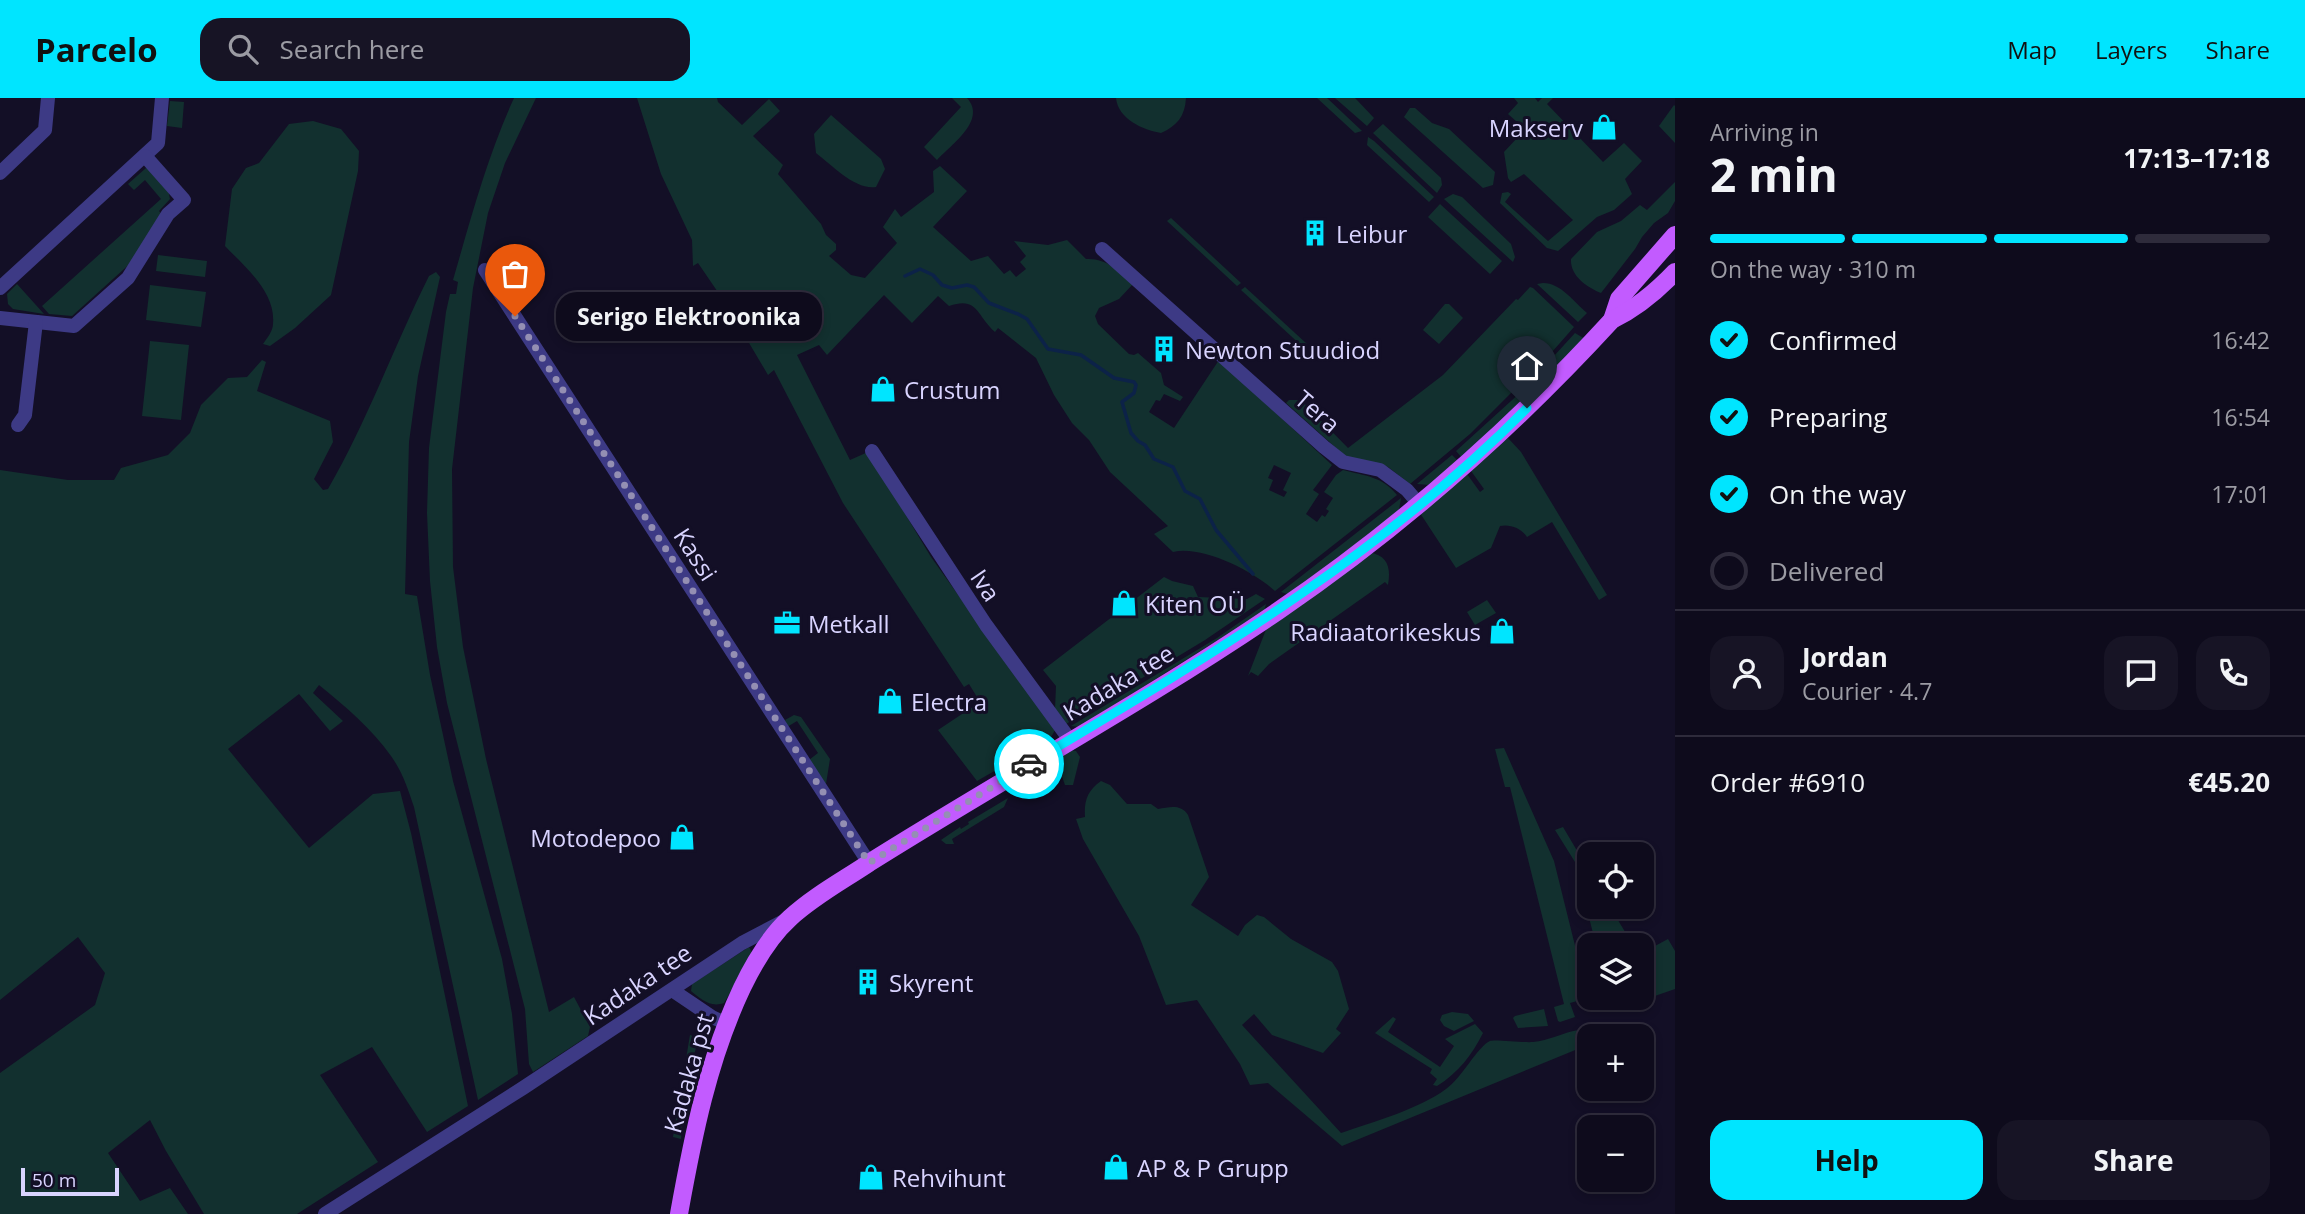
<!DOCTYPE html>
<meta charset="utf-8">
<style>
:root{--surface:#0e0b1c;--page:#171425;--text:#f1f3f6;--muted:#9b9ba3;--line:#2e2b3b;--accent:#00e5ff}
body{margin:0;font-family:"Open Sans",sans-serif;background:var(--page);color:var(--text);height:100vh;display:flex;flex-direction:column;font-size:26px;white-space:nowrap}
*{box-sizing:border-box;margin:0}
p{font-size:23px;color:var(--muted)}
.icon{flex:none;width:38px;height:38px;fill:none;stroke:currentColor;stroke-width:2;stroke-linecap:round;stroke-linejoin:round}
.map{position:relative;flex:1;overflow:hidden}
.sheet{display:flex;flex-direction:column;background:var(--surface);width:630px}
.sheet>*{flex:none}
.fabs{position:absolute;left:1577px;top:744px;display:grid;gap:14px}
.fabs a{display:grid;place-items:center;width:77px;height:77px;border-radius:14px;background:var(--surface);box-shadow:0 4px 10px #0003,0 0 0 2px var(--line);font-size:35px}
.scale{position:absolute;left:21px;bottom:18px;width:98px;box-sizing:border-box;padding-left:7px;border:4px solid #d9d4ff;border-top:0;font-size:19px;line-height:24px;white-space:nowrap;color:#d9d4ff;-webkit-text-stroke:5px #130f26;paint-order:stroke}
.pin{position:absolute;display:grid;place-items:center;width:60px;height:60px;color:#fff;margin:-72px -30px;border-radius:50% 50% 50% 0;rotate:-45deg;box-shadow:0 0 7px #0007}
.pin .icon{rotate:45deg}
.courier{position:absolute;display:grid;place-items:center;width:70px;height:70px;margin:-35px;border:5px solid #00e5ff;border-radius:50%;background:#fff;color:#222;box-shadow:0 2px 9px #0007}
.bubble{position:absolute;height:49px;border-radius:21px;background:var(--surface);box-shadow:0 4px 10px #0003,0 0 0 2px var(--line);font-size:23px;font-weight:700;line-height:49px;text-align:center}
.headline em{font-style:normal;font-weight:700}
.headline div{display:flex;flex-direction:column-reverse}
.headline{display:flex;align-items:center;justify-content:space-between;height:119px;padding:0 35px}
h1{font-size:46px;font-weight:700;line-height:52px}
.bar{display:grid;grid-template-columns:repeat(4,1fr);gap:10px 7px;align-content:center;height:84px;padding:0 35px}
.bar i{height:9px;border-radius:5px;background:var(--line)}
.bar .active{background:var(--accent)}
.bar p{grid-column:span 4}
.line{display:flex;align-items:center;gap:18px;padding:0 35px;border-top:2px solid var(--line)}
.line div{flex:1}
.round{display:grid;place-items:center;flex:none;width:74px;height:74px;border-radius:21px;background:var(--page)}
ol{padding:0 35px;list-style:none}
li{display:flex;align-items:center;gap:21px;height:77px}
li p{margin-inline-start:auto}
li .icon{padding:7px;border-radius:50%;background:var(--accent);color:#111;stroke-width:4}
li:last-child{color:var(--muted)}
li i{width:38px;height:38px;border:4px solid var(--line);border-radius:50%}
.button{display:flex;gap:14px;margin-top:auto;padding:14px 35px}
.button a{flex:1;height:80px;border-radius:21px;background:var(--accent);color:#111;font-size:28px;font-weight:700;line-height:80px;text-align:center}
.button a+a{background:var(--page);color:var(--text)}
header{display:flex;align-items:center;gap:42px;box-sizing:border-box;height:98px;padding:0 35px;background:var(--accent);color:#111}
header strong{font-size:33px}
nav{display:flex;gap:38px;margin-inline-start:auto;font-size:24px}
.search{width:490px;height:63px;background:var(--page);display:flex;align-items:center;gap:18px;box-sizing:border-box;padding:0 24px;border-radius:21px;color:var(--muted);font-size:26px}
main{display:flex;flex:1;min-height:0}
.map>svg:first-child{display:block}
.green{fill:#12302f;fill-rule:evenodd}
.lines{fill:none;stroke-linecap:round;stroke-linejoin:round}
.stream{stroke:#0c2248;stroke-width:3.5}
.minor{stroke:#3d3a85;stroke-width:14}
.major{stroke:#c25bff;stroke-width:18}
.done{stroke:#948fb3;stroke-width:7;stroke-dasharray:0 12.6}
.route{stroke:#00e5ff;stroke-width:9}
.labels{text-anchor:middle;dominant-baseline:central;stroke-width:6;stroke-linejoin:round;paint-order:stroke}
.poi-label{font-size:24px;fill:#d9d4ff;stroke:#130f26;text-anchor:start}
.street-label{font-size:24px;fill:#d9d4ff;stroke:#130f26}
</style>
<header>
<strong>Parcelo</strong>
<div class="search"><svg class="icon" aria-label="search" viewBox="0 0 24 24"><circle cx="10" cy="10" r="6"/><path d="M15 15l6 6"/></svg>Search here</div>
<nav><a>Map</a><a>Layers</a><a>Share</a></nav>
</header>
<main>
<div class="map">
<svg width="1675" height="1116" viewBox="0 0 1675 1116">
<rect width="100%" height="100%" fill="#130f26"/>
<g class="green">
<path d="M 514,0 L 536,0 L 505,65 L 488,115 L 473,190 L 452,371 L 453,469 L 463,549 L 486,661 L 549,914 L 574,899 L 590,929 L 588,938 L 533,974 L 529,966 L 525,911 L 447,605 L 437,549 L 430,483 L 427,415 L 429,350 L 446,214 L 450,196 L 456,196 L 458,184 L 453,182 C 471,120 487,59 514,0 Z"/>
<path d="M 637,0 L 717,0 L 718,4 L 742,27 L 769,1 L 780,13 L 753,38 L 783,67 L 778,76 L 821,126 L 826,137 L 836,146 L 836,152 L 829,158 L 851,177 L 865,180 L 897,145 L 883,129 L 895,111 L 901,119 L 934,94 L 933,73 L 940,68 L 967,93 L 933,129 L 971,163 L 988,158 L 1004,176 L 1010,172 L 1016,179 L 1026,171 L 1020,164 L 1026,158 L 1014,143 L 1048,147 L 1067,142 L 1086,161 C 1107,160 1118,173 1133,186 L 1119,201 L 1099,210 L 1095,218 L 1098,226 L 1129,256 L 1134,257 L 1138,255 L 1161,275 L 1164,287 L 1183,299 L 1180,303 L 1164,296 L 1160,303 L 1156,302 L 1149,314 L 1174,330 L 1219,262 L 1332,367 L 1313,392 L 1319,396 L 1306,416 L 1317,424 L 1322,417 L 1325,419 L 1329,413 L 1326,411 L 1333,400 L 1324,394 L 1336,377 L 1343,372 C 1365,378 1382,378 1397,397 L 1275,493 C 1253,473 1202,447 1173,454 L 1154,436 L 1168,428 L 1110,374 L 1089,342 L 1072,325 L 1054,297 L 1036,260 L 998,230 L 995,234 C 976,217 978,198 949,208 L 938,198 L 912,225 L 884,197 L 827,257 L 819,247 L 797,257 L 850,362 L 868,354 L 931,459 L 1055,632 L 1050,641 L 977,683 L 938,632 L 980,604 L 969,586 L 964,589 L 843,405 L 774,272 L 768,277 L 726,206 L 698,165 L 693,168 L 692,142 L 661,76 ZM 1274,367 L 1291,375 L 1283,392 L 1287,394 L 1284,399 L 1269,392 L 1273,382 L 1268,380 Z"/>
<path d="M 952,0 L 967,0 C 987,22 952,46 937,62 L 924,49 L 961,9 Z"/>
<path d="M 1116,0 L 1186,0 C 1185,18 1177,28 1161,35 C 1143,32 1118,21 1116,0 Z"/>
<path d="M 1317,0 L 1327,0 L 1362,33 L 1355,35 Z"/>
<path d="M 1335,0 L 1355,0 L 1374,20 L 1367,28 Z"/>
<path d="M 1514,0 L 1535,0 L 1538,4 L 1542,0 L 1553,0 L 1547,6 L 1603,64 L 1624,45 L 1642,63 L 1625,81 L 1632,96 L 1614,112 L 1597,119 L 1558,153 L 1547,150 L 1500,105 L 1502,95 L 1508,94 L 1511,96 L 1505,104 L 1548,143 L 1573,122 L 1524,76 L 1511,84 L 1508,80 L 1504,54 L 1518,39 L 1519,35 L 1525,31 L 1508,16 L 1518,5 Z"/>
<path d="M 170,3 L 184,4 L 182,30 L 167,28 Z"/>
<path d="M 1674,7 L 1675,8 L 1675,45 L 1659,28 Z"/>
<path d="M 1410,10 L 1415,10 L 1432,25 L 1449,31 L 1495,74 L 1493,87 L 1483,90 L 1404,19 Z"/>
<path d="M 831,17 L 881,61 L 885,71 L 876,89 C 855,92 833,68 816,55 L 814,36 Z"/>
<path d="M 313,23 L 341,31 L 359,53 L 358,73 L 331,197 L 295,230 L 270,248 L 263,246 C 267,240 273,233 273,226 C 276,194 245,169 225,148 L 232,91 L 246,70 L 259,65 L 289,26 Z"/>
<path d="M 1383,26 L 1441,80 L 1442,87 L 1437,95 L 1373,35 Z"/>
<path d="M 1368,39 L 1374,43 L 1434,99 L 1429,104 L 1367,47 Z"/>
<path d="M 146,70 C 158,73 169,89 170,101 L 159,113 L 163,118 L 134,162 L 72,218 L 49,216 L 42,208 L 161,101 L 145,82 L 134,92 L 128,86 Z"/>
<path d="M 1675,84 L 1675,103 L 1668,115 L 1654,125 L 1642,139 L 1635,151 L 1601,195 C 1587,189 1570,178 1571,161 L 1597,134 L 1621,123 L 1640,107 L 1647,112 Z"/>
<path d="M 1453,96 L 1462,99 L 1511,146 L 1515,159 L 1513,164 L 1444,101 Z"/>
<path d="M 1440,106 L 1502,163 L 1490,176 L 1428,119 Z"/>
<path d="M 1171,120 L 1241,185 L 1237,188 L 1167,123 Z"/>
<path d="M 158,157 L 207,163 L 205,179 L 156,173 Z"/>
<path d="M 436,174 L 440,179 L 418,278 L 409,344 L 405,496 L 417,498 L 430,577 L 453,683 L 502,861 L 512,916 L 518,976 L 478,1002 L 414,709 C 408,691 402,673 391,658 C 372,631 345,608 319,587 L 313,595 L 343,623 L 330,633 L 299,596 L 228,651 L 309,750 L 373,696 L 400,693 L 411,735 L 468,1008 L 427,1034 L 372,949 L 320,977 L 378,1064 L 297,1116 L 204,1116 L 166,1053 L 150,1022 L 108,1055 L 140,1103 L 170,1090 L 188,1116 L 0,1116 L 0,975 L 95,907 L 105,875 L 78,839 L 0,902 L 0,372 L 68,382 L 114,382 L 121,370 L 168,357 L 190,335 L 201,307 L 228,280 L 247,279 L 262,262 L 266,264 L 257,293 L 330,323 L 333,344 L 314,381 L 323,392 L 328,391 C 367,324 394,248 429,178 Z"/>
<path d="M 1543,185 C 1561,185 1574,204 1587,215 L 1578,224 L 1537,186 Z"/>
<path d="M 17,186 L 44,216 L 13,211 L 8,206 L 7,196 Z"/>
<path d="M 150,187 L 206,194 L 201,229 L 146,222 Z"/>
<path d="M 1245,189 L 1307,246 L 1304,250 L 1241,192 Z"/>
<path d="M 1530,189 L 1533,190 L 1574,229 L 1552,254 L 1550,252 L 1545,257 L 1547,259 L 1470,336 L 1410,386 L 1388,369 L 1345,358 L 1286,305 L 1289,302 L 1301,302 L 1348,350 L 1443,277 L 1516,201 L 1518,202 Z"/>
<path d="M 1445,206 L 1449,206 L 1463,220 L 1439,246 L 1423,232 Z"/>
<path d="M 1575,235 L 1585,241 L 1463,361 L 1456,353 L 1522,293 Z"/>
<path d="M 150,243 L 189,247 L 181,322 L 142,318 Z"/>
<path d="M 1508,340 L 1521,354 L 1607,497 L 1599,502 L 1552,424 L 1527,439 C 1521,430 1510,426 1500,428 L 1491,450 L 1456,470 L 1420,415 L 1467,376 L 1480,394 L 1484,391 L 1471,373 Z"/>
<path d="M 1452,357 L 1460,365 L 1430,387 L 1417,386 Z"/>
<path d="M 1401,400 L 1399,412 L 1394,417 L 1293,493 L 1287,496 L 1281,494 Z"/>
<path d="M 1369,454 C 1388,458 1391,469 1388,487 L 1385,484 L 1269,566 L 1258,578 L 1251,574 L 1248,578 L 1267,529 Z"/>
<path d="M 1164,479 L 1172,483 L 1193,488 L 1198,499 L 1247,501 L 1256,496 L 1265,501 L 1205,542 L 1066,626 L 1055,612 L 1056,588 L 1043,572 Z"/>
<path d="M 1487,502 L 1496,515 L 1475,527 L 1467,514 Z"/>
<path d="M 1266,506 L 1264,513 L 1079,629 L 1071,628 L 1217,540 Z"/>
<path d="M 794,617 L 801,619 L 830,661 L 826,686 L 809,662 L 818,655 L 797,623 L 787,629 L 785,622 Z"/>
<path d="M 1504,650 L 1554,763 L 1588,900 L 1570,905 L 1575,919 L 1560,924 L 1558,923 L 1554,909 L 1564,906 L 1510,689 L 1505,689 L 1495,651 Z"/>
<path d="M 1069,652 L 1076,653 L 1080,659 L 1073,687 L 1065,687 C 1060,673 1056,663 1069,652 Z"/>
<path d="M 1101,683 L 1110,687 L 1127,706 L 1151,706 L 1158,711 C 1170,709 1181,706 1188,717 L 1209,779 L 1191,807 L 1238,838 L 1245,827 L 1257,817 L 1264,819 L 1291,841 L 1332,864 L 1338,873 L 1349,911 L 1336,931 L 1341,935 L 1323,955 L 1272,937 L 1254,916 L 1242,927 L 1341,1035 C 1373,1024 1419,1011 1446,991 C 1461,981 1478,948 1490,943 C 1494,941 1524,945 1533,944 C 1548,943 1564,934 1579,932 L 1585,948 L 1342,1048 L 1268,985 L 1250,987 L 1240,966 L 1197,902 L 1166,907 L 1139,838 L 1083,741 L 1076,721 L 1085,719 C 1084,703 1087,693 1101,683 Z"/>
<path d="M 1008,700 L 1004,709 L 952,741 L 954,746 L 946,746 L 941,742 L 960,729 L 961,731 L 969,726 L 968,724 Z"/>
<path d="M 1563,729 L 1589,773 L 1589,808 L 1610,809 L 1633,847 L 1596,847 L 1575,764 L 1555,732 Z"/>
<path d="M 1668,841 L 1675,853 L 1675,891 L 1629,907 L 1620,907 L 1619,900 L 1642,900 L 1642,855 Z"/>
<path d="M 749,849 L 753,856 L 724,905 C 710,910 701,901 691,893 L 692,886 Z"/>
<path d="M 1544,911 L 1548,928 L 1518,930 L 1513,920 L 1515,918 Z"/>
<path d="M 1452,914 L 1468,916 L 1474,923 L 1454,933 L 1444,928 L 1440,922 L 1442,917 Z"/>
<path d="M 1393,919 L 1396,921 L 1388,934 L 1440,969 L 1454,948 L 1445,941 L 1475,926 L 1483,935 C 1472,957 1458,975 1437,988 L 1433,987 L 1437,981 L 1430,975 L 1432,971 L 1375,935 Z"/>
<path d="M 690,937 L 699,940 L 685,987 L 680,1020 L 683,1021 L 681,1041 L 673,1039 Z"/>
</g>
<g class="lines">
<path class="stream" d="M 905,178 L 920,171 L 933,177 L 942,187 L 952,190 L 967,187 L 974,189 L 989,205 L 1018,216 L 1027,221 L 1048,251 L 1081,257 L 1114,280 L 1134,284 L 1136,287 L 1134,295 L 1122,304 L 1131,335 L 1138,343 L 1145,347 L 1154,361 L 1173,369 L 1185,393 L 1200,401 L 1216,432 L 1253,476"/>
<g class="minor">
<path d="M 0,75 L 45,32 L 48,0"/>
<path d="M 1102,151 L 1324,349 L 1343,364 L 1380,372 L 1407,392 L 1419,406"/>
<path d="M 485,172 L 869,765"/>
<path d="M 0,190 L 158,45 L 162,0"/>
<path d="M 0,220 L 74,228 L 128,180 L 168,116 L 184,102 L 145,58"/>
<path d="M 18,327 L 25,317 L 36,224"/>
<path d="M 872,353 L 986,527 L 1070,642"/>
<path d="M 672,892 L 712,919 L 725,925"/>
<path d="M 325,1116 L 523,990 L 742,845 L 784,823"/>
</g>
<g class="major">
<path d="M 1612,222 L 1619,201 L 1675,137"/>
<path d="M 679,1116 C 693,1038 708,962 742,890 C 754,865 769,839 790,820 C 814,798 842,783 869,765 C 1004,680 1146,603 1278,513 C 1401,429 1512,331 1612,222 C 1637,210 1656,194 1675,174"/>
</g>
</g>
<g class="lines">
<path class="done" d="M 515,218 L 869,765 L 1029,666"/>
<path class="route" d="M 1029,666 C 1203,562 1384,456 1527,310"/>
</g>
<defs>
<g id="shop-bare" transform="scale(2.1)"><path d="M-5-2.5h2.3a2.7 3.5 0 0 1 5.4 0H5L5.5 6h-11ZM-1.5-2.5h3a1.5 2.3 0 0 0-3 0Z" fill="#00e5ff" stroke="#130f26" stroke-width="2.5" paint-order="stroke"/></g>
<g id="building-bare" transform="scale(2.1)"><path d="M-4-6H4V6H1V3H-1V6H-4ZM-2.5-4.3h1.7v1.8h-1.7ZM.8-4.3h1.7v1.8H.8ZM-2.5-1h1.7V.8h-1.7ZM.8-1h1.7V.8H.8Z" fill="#00e5ff" stroke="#130f26" stroke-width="2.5" paint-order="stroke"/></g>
<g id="office-bare" transform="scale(2.1)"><path d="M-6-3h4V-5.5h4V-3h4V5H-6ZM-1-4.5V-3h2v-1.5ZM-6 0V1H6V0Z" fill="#00e5ff" stroke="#130f26" stroke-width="2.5" paint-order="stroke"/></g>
</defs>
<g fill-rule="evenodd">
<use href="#shop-bare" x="1604" y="29"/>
<use href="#building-bare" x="1315" y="135"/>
<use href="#building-bare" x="1164" y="251"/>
<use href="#shop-bare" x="883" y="291"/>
<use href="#shop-bare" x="1124" y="505"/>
<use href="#office-bare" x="787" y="525"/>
<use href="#shop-bare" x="1502" y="533"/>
<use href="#shop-bare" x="890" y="603"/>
<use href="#shop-bare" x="682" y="739"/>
<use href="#building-bare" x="868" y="884"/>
<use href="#shop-bare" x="1116" y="1069"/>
<use href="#shop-bare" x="871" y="1079"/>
</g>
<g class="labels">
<g class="poi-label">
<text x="1583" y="29" text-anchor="end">Makserv</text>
<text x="1336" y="135">Leibur</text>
<text x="1185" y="251">Newton Stuudiod</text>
<text x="904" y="291">Crustum</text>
<text x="1145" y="505">Kiten OÜ</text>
<text x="808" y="525">Metkall</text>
<text x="1481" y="533" text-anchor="end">Radiaatorikeskus</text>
<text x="911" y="603">Electra</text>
<text x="661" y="739" text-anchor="end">Motodepoo</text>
<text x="889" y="884">Skyrent</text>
<text x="1137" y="1069">AP &amp; P Grupp</text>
<text x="892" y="1079">Rehvihunt</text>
</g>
<g class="street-label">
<text transform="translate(1318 313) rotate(41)">Tera</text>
<text transform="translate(696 456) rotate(57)">Kassi</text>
<text transform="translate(986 487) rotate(56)">Iva</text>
<text transform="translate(1118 584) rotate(-31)">Kadaka tee</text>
<text transform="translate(637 886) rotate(-34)">Kadaka tee</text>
<text transform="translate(688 975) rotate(-74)">Kadaka pst</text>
</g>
</g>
</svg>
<div class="fabs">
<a><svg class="icon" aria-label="locate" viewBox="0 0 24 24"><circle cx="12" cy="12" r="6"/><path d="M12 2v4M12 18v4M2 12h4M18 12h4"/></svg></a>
<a><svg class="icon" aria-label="layers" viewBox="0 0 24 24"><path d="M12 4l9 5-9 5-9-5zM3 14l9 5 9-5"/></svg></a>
<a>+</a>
<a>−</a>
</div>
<div class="scale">50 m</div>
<div class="pin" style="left:515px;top:218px;background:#ea580c"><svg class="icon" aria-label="bag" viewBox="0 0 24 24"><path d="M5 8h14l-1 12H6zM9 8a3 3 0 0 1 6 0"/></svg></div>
<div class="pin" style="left:1527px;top:310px;background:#1f2937"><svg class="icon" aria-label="home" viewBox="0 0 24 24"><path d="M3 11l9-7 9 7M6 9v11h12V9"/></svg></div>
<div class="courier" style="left:1029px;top:666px"><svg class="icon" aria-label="car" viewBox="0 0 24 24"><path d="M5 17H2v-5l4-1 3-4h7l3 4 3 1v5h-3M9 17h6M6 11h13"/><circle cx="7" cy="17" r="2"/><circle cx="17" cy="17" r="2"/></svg></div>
<div class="bubble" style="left:556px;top:194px;width:266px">Serigo Elektroonika</div>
</div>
<section class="sheet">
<div class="headline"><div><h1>2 min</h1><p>Arriving in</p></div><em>17:13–17:18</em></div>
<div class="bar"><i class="active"></i><i class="active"></i><i class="active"></i><i></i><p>On the way · 310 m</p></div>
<ol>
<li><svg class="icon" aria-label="check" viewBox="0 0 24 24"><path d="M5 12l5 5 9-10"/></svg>Confirmed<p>16:42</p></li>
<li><svg class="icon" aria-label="check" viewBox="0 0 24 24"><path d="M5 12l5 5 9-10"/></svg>Preparing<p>16:54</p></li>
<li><svg class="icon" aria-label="check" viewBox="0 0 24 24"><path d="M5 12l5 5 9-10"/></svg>On the way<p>17:01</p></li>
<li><i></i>Delivered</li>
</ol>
<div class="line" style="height:126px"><a class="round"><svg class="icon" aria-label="person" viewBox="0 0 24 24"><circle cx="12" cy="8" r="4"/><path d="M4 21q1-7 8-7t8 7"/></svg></a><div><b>Jordan</b><p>Courier · 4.7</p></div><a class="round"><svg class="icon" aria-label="chat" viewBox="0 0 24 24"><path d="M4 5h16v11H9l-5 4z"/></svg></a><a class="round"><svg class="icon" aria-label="phone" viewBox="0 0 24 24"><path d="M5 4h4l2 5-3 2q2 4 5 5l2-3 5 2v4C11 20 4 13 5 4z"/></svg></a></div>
<div class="line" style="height:91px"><div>Order #6910</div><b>€45.20</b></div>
<div class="button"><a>Help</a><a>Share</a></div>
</section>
</main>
